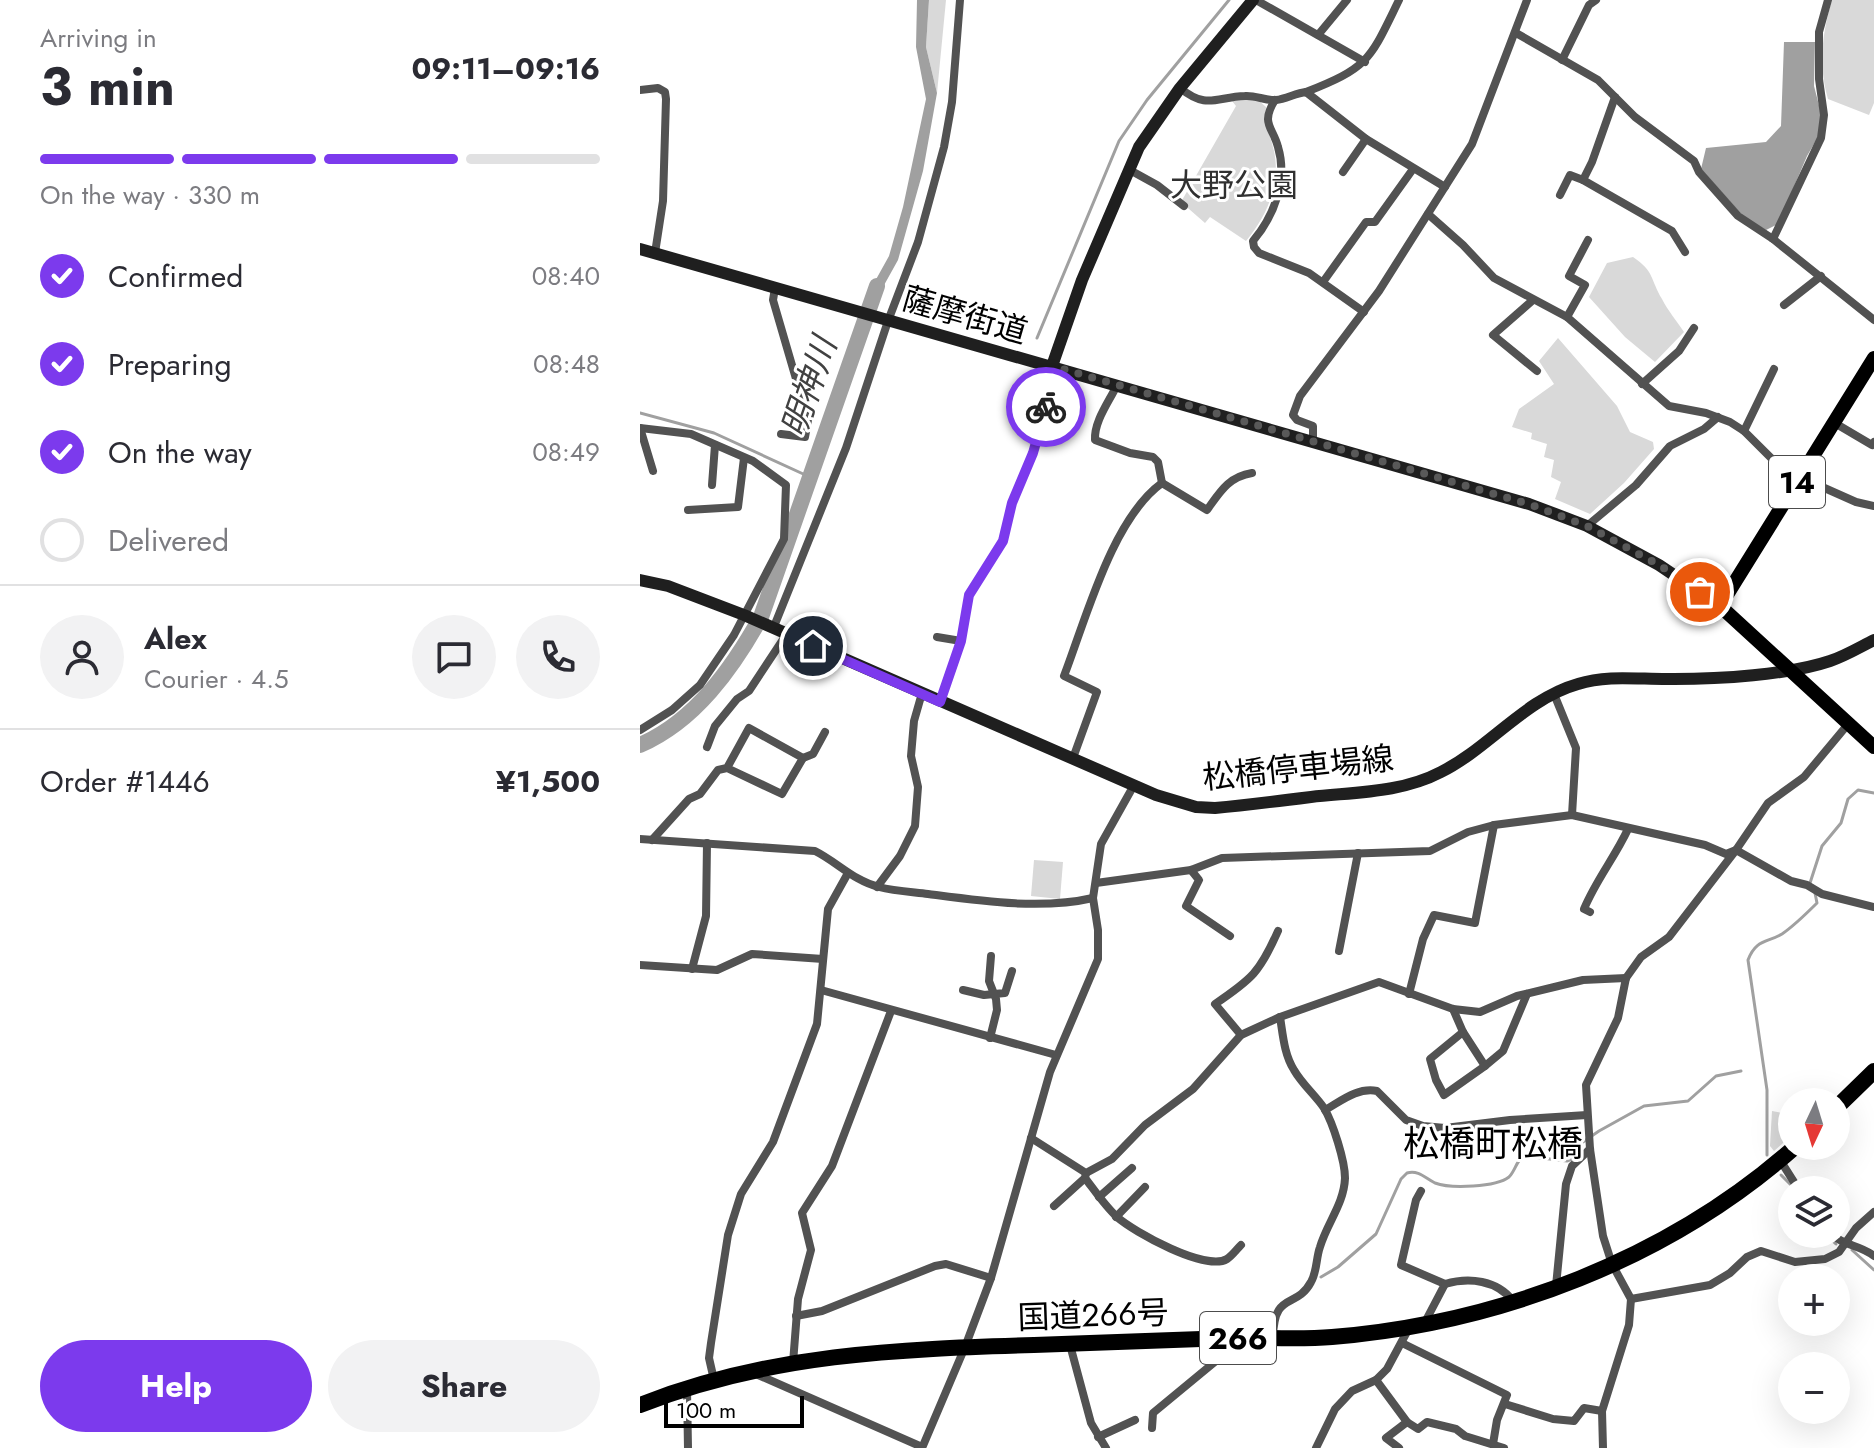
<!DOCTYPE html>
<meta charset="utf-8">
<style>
:root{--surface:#fff;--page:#f2f2f3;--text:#2b2b33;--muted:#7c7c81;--line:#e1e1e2;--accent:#7c3aed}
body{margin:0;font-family:Jost,"Noto Sans JP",sans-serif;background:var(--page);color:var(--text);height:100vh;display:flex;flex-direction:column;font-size:30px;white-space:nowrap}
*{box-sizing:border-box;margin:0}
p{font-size:26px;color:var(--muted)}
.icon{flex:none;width:44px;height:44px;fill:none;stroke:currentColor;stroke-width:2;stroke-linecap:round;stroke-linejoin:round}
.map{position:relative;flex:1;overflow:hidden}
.panel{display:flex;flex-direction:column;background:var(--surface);width:640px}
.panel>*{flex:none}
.needle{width:52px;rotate:184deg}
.buttons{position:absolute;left:1138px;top:1088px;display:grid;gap:16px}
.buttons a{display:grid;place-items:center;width:72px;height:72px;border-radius:50%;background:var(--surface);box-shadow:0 8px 32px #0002;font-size:40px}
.scale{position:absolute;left:24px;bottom:20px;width:140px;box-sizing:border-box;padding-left:8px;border:4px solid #000;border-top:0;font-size:22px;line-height:28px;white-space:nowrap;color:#000;-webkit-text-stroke:6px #fff;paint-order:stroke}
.pin{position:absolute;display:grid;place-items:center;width:68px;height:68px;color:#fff;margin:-34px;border:4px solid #fff;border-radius:50%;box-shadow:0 2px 8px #0007}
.courier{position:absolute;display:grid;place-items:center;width:80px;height:80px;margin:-40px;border:6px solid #7c3aed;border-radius:50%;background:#fff;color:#222;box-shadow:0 2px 10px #0007}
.overview em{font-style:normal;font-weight:700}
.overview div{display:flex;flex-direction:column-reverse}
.overview{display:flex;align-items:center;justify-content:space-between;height:136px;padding:0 40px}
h1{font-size:52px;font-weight:700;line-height:60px}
.bar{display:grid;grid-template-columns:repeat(4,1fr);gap:12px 8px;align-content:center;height:96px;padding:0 40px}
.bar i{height:10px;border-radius:6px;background:var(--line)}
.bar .on{background:var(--accent)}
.bar p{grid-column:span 4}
.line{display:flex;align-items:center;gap:20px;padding:0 40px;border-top:2px solid var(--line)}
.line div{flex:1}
.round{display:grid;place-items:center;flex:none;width:84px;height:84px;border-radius:42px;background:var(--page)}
ol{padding:0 40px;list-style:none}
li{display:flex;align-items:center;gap:24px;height:88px}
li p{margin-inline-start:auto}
li .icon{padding:8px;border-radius:50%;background:var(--accent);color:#fff;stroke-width:4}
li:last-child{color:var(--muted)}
li i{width:44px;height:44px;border:4px solid var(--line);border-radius:50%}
.cta{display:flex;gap:16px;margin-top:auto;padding:16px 40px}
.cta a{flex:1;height:92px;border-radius:48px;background:var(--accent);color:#fff;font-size:32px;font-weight:700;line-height:92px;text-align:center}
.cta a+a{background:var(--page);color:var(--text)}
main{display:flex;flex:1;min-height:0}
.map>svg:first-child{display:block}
.green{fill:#d9d9d9}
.water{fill:#a0a0a0}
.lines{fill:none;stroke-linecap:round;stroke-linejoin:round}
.stream{stroke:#a0a0a0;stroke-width:3}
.river{stroke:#a0a0a0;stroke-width:16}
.street{stroke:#525252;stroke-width:8}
.secondary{stroke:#1f1f1f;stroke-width:12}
.primary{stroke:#000;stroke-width:14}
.highway{stroke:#000;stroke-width:16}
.done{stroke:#595959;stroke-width:8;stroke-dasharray:0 14.4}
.route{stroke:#7c3aed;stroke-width:10}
.labels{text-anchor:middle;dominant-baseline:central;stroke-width:6;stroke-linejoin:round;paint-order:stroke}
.shield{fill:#fff;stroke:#4c4c4c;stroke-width:2}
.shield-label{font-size:30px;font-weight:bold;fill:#000}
.park-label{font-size:32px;fill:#303030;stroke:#fff}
.street-label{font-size:32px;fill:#000;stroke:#fff}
.water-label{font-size:34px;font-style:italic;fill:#414141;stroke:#fff}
.quarter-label{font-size:36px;fill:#000;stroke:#fff}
</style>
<main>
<section class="panel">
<div class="overview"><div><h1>3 min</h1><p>Arriving in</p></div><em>09:11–09:16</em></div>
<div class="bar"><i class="on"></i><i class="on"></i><i class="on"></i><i></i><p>On the way · 330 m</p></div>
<ol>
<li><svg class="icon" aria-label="check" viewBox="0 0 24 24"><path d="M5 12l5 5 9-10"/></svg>Confirmed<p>08:40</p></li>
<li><svg class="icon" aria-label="check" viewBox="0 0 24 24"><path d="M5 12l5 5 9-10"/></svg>Preparing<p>08:48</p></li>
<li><svg class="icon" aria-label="check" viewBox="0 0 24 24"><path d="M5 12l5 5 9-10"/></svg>On the way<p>08:49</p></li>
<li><i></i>Delivered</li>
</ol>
<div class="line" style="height:144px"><a class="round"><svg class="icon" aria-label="person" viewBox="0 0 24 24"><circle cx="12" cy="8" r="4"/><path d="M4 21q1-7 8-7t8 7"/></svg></a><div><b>Alex</b><p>Courier · 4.5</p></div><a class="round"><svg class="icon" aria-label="chat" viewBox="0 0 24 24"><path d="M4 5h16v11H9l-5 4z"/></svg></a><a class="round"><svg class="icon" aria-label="phone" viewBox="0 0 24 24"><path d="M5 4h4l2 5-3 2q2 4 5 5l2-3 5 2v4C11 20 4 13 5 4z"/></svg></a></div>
<div class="line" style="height:104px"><div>Order #1446</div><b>¥1,500</b></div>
<div class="cta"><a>Help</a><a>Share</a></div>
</section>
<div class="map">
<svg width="1234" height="1448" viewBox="0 0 1234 1448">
<rect width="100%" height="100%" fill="#fff"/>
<g class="green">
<path d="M 289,0 L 306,0 L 297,93 L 286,47 Z"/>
<path d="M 1192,0 L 1234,0 L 1234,103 L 1229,115 L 1188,99 C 1178,65 1182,34 1192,0 Z"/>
<path d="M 598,99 L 617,99 L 626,107 C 624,124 630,134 634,151 C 641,184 627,216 606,241 L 570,217 L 565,223 L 541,202 L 596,106 L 592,101 Z"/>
<path d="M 993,257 C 1015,272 1010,279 1022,299 C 1028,311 1037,321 1044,332 L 1015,362 L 985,337 L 949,297 L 967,263 Z"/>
<path d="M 918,338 L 977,406 L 990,432 L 1013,442 L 1014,449 L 984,483 L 950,514 L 915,499 L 921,482 L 911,477 L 914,460 L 904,457 L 907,444 L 891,439 L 892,433 L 872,427 L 879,409 L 914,384 L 899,361 Z"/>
<path d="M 394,860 L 423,862 L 420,899 L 391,896 Z"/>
<path d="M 1132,1111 L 1152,1115 L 1152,1135 L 1134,1151 L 1130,1146 Z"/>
</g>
<g class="water">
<path d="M 277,0 L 289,0 L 286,47 L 297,93 L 283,171 L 258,260 L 233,305 L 224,301 L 249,256 L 263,207 L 286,99 L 276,47 Z"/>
<path d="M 1144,42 L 1175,42 L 1174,86 L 1181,113 L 1178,137 L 1167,156 L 1138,224 L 1126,230 L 1104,217 L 1061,169 L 1066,148 L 1126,142 L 1141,126 Z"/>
</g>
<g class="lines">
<g class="stream">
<path d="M 397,338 L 479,141 L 507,100 L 589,0"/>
<path d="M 0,413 L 74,433 L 172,478"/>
<path d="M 1170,883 L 1182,846 L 1201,823 L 1208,799 L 1218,790 L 1234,793"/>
<path d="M 1127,1155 L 1127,1090 L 1108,960 C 1116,939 1127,943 1142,934 C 1155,925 1166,914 1177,903 L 1175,893"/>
<path d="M 1141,1175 L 1153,1187"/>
<path d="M 1185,1234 L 1196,1244"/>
<path d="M 1212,1250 L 1234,1270"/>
<path d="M 681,1277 L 698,1267 L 736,1234 L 761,1179 L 767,1173 C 779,1170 785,1178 795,1183 C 811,1189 856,1187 869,1177 C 875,1171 876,1162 883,1156 L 927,1161 L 932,1159 L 940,1144 L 959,1131 L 1004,1106 L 1048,1101 L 1076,1076 L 1101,1071"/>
</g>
<path class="river" d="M 0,745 C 55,721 92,669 121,617 L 237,286"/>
<g class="street">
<path d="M 616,0 L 725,62"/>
<path d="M 876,33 L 958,80 L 995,117 L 1054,161 L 1059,172 L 1098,216 L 1133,239 L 1234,320"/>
<path d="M 678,35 L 707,0"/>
<path d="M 922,60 L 949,5 L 956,0"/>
<path d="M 540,88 C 567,110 576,97 605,96 C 615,95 626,101 636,100 C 646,99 656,93 666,92 L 726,139 L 805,187"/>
<path d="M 0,90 L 18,88 L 25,92 L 26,99 L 23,201 L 15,253"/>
<path d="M 666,92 C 730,67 730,59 759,0"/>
<path d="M 975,97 L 952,162 L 943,180 L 1032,231 L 1045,252"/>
<path d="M 635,100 C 620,124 633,127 638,147 C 648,180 634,216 613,241 L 614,247 L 619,253 L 669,273 L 724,312"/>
<path d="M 488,169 L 517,185 L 544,206"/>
<path d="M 703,172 L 726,139"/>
<path d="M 920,195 L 930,175 L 943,180"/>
<path d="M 788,214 L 823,245 L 854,278 L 927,317 L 1029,406 L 1066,413 L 1090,422 L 1104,431 L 1138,465 L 1153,474 L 1216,502 L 1234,506"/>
<path d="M 1133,239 L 1181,138 L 1184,115 L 1179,79 L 1179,32 L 1188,0"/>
<path d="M 683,282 L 726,222 L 735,222 L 773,169"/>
<path d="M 135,288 L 133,300 L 168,420 L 165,437 L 141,434"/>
<path d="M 893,300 L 853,335 L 897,371"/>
<path d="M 1144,305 L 1181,276"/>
<path d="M 927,317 L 945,285 L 929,276 L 948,240"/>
<path d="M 1002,384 L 1039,351 L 1054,328"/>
<path d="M 477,385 C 469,402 454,421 455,440 L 490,453 L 513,457 L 518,462 L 522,483"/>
<path d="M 1193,422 L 1232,445 L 1234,442"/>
<path d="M 0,428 L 51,434 L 113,461 L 146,485 L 144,539 L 94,635 L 60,685 L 32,710 L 0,730"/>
<path d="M 0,428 L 13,471"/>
<path d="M 1104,431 L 1134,369"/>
<path d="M 673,440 L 673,426 L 657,420 L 653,415 L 660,396 L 739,291 L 832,144 L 887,0"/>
<path d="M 72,485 L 75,445"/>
<path d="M 48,510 L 98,507 L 104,458"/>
<path d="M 947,526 L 996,485 L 1030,446 L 1064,429 L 1078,417"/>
<path d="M 133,629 L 206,448 L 248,321 L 278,242 L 304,147 L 312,102 L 320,0"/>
<path d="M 297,637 L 321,641"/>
<path d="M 914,694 L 936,748 L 932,815"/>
<path d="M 300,702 L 321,641 L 329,595 L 363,541 L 372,503 L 393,453 L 409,397 L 423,369"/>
<path d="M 67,747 L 75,726 L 97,699 L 109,691 L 146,635"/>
<path d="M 163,758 L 173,754 L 185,732"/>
<path d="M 433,758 L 457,692 L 424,676 C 446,619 472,519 522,483 L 567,510 C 580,492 588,477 612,473"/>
<path d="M 0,839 L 175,851 C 197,862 214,881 239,887 C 254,891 272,892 288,894 C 341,901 401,910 453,898"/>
<path d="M 12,840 L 49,799 L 60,794 L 78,770 L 87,768 L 142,794 L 163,758 L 109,728 L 87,768"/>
<path d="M 551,870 L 559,880 L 546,906 L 590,936"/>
<path d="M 456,883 L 551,870 L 582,858 L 790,851 L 828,832 L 854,825 L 932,815 L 1065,845 L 1086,854 L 1096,850 L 1151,881 L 1167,885 L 1182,894 L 1234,907"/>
<path d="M 237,887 L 260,856 L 275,826 L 278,787 L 271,756 L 274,721 L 282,693"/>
<path d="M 950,912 L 944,909 C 956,880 975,857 988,829"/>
<path d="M 699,951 L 718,853"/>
<path d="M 0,965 L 77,970 L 112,954 L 183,959"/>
<path d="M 52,969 L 66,916 L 67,843"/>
<path d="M 181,990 L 416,1055"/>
<path d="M 323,990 L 344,995 L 365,993 L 372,971"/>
<path d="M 769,994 L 783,939 L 794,915 L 835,923 L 854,825"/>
<path d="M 813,1009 L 823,1032 L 845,1066 L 863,1051 L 887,994"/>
<path d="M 823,1032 L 790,1059 L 796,1080 L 804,1095 L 845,1066"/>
<path d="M 601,1035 L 575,1004 C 612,979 620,972 638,931"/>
<path d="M 350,1038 L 357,1010 L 356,999 L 349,981 L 351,956"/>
<path d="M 685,1110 C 701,1101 718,1087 737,1091 L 766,1120 L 783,1126 L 805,1128 L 870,1120 L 947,1115"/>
<path d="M 391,1138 L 446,1173 L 472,1159 L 505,1125 L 553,1089 L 601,1035 L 640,1017 L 739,982 L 813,1009 L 840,1012 L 877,996 L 943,980 L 986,978"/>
<path d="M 1140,1160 L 1159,1190"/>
<path d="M 445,1178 C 455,1191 465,1206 477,1217 C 494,1232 566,1272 587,1259 C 592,1256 597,1249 601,1245"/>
<path d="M 781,1191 L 776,1200 L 761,1265 L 805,1284 L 784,1324"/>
<path d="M 459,1197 L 492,1168"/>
<path d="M 414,1206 L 445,1178 L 446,1173"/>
<path d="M 476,1217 L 505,1187"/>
<path d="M 1191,1234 C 1204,1246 1221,1245 1234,1256"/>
<path d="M 805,1284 C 829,1277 857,1280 873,1301"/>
<path d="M 916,1286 L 926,1184 L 932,1166 L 950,1149"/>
<path d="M 991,1299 L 1070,1285 L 1090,1273 L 1107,1257 L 1121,1251 L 1155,1262 L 1185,1259 L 1199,1252 L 1216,1228 L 1234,1212"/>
<path d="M 156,1316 L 182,1311 L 295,1266 L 306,1264 L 351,1278"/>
<path d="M 633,1338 C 634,1290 656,1310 671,1282 C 677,1272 676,1258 680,1247 C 687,1223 704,1204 705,1178 C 705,1161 693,1123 684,1108 C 675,1095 662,1084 654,1070 C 644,1054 643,1035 640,1017"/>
<path d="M 762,1343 L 867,1395 L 857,1420 L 853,1444"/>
<path d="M 430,1345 L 451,1423 L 466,1448"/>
<path d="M 153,1363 L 158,1299 L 171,1250 L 162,1213 L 192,1166 L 251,1011"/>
<path d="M 116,1374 L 282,1447"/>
<path d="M 74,1380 L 69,1358 L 71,1343 L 88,1235 L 101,1194 L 133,1142 L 177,1024 L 188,909 L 208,873"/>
<path d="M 736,1380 L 767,1422 L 746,1438 L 759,1448"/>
<path d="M 47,1389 L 48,1448"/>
<path d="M 865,1404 L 913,1419 L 934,1421 L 944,1408 L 962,1411"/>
<path d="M 767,1422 L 778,1429 L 787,1422 L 816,1429 L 825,1436 L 864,1448"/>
<path d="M 512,1428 L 513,1413 L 582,1356 L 588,1339"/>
<path d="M 458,1437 L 495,1420"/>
<path d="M 282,1448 L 325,1347 L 351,1278 L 410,1072 L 458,959 L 458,930 L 453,898 L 461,844 L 494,785"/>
<path d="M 676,1448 L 695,1409 L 712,1391 L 736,1380 L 747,1369 L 769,1328"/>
<path d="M 963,1448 L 962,1411 L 989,1325 L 991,1299 L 972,1264 L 963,1236 L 950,1149 L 946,1085 L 978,1018 L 986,978 L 1001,957 L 1029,937 L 1096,850 L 1128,803 L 1164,777 L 1209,723"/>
</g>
<g class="secondary">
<path d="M 0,249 L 889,504 L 947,526 L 1019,565 L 1080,606"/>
<path d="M 412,366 L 442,280 L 499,147 L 540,88 L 613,0"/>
<path d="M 0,580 L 28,586 L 104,615 L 516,795 L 556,807 L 575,808 C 607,805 639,801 671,797 C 715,792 761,793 801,772 C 849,748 885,699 938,684 C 969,674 1002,680 1034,679 C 1078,679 1149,675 1190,661 C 1205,656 1220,647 1234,640"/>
</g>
<path class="primary" d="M 1234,358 L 1080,606 L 1234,747"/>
<g class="highway">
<path d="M 1196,1108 L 1234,1071"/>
<path d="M 0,1405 C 129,1354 257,1349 394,1345 C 459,1343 524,1340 589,1338 C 623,1337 658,1340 692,1337 C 860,1323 1029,1259 1156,1146"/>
</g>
</g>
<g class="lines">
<path class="done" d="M 406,407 L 423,369 L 889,504 L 947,526 L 1019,565 L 1060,592"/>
<path class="route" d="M 173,646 L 300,702 L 321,641 L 329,595 L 363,541 L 372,503 L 393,453 L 406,407"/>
</g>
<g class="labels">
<g class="shield">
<rect x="1129" y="456" width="56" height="52" rx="6"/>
<rect x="560" y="1312" width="76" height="52" rx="6"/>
</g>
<g class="shield-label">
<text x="1157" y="482">14</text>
<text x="598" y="1338">266</text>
</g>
<g class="park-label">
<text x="594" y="185">大野公園</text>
</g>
<g class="street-label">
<text transform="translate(325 315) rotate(16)">薩摩街道</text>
<text transform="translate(658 768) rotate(-6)">松橋停車場線</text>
<text transform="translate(453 1315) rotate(-2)">国道266号</text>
</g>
<g class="water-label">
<text transform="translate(169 387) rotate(-71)">明神川</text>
</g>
<g class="quarter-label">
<text x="853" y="1143">松橋町松橋</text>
</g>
</g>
</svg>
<div class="buttons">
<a><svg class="needle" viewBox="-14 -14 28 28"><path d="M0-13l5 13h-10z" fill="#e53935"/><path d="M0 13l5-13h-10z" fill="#7c7c81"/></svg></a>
<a><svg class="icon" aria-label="layers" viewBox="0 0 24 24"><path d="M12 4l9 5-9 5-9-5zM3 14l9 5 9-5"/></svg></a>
<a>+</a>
<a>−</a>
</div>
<div class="scale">100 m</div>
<div class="pin" style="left:1060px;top:592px;background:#ea580c"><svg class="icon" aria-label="bag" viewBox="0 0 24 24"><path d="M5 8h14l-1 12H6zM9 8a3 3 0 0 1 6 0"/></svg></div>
<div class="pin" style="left:173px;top:646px;background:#1f2937"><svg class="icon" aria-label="home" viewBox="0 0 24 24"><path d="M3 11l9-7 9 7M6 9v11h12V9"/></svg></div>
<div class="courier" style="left:406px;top:407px"><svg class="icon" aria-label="bike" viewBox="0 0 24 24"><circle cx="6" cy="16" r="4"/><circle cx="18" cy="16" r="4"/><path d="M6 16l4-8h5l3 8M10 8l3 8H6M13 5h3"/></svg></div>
</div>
</main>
